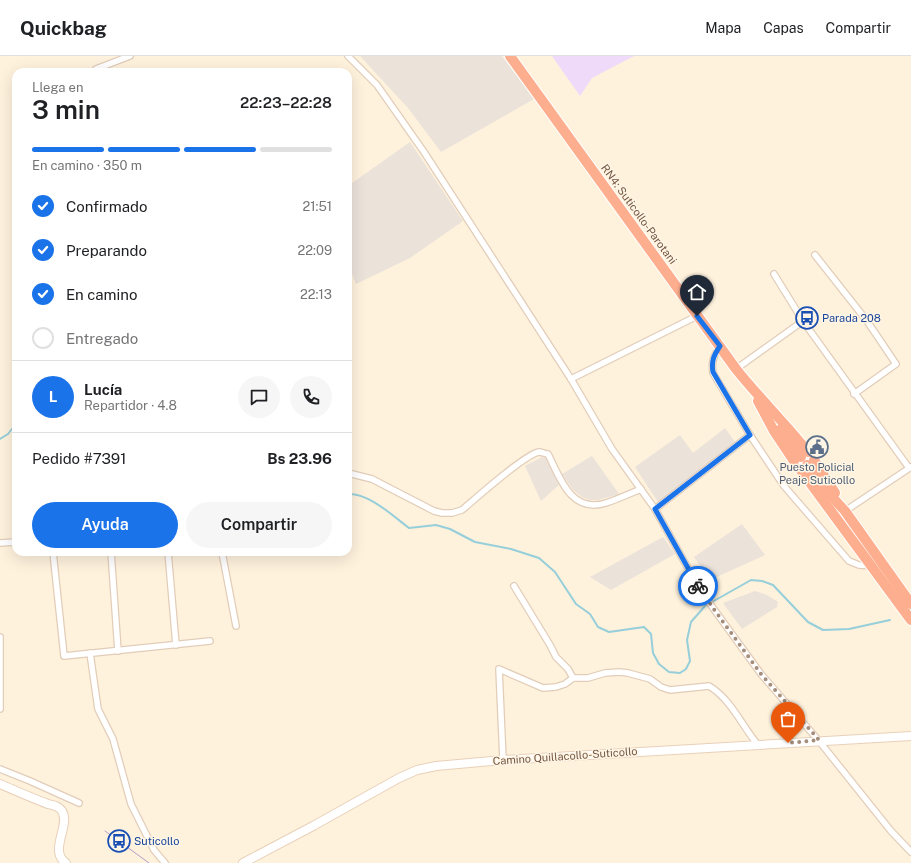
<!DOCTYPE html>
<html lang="es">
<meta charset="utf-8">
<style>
:root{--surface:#fff;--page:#f6f6f6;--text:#202124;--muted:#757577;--line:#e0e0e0;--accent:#1a73e8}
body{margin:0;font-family:"Public Sans",sans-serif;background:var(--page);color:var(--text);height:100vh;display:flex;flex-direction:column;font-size:15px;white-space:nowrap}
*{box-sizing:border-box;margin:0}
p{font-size:13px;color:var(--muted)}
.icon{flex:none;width:22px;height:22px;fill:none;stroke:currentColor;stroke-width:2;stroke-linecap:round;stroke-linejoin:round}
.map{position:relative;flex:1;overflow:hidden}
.details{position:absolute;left:12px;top:12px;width:340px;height:488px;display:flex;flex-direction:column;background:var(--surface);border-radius:12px;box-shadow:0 4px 16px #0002}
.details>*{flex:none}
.pin{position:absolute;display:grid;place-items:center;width:34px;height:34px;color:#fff;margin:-41px -17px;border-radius:50% 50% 50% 0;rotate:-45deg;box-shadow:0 0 4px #0007}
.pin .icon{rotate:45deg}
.courier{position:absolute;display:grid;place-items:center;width:40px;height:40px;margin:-20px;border:3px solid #1a73e8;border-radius:50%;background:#fff;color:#222;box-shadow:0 1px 5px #0007}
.overview em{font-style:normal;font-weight:600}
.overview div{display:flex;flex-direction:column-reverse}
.overview{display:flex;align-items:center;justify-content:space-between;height:68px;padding:0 20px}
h1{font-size:26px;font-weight:600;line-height:30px}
.bar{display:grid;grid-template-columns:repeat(4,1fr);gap:6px 4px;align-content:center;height:48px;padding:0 20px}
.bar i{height:5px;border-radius:3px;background:var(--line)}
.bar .current{background:var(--accent)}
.bar p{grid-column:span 4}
.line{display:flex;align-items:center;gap:10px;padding:0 20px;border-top:1px solid var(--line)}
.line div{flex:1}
.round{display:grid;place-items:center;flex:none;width:42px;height:42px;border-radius:21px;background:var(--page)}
ol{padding:0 20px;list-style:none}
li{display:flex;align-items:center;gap:12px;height:44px}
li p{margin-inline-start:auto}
li .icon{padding:4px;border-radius:50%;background:var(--accent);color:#fff;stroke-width:4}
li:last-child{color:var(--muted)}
li i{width:22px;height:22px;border:2px solid var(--line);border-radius:50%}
.cta{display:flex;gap:8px;margin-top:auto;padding:8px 20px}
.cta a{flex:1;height:46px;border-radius:24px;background:var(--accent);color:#fff;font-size:16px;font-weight:600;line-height:46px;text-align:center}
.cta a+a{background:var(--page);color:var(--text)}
header{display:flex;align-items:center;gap:24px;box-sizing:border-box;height:56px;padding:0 20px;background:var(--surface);border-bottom:1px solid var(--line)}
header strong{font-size:19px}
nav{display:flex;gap:22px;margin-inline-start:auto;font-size:14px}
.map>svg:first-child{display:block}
.industrial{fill:#ebe2da}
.education{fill:#efdaf9}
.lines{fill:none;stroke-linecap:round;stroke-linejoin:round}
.stream{stroke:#96ceda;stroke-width:2}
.street-casing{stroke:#e2cdb9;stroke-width:8}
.secondary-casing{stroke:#e9d0b8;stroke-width:10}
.highway-casing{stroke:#fff;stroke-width:12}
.street{stroke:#fff;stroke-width:5.5}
.secondary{stroke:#fff;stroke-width:8}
.highway{stroke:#fdae8e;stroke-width:10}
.tram{stroke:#b49cc6;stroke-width:1}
.done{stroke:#a48d7a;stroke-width:4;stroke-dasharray:0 7.2}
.route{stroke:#1a73e8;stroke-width:5}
.labels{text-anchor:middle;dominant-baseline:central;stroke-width:3;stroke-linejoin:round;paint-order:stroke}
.street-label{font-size:11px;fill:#745744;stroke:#fff5e4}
.transit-label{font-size:11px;fill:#164399;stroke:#fff5e4;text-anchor:start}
.service-label{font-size:11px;fill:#4e5e75;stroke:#fff5e4}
</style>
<header>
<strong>Quickbag</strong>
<nav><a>Mapa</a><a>Capas</a><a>Compartir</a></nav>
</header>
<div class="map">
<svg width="911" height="807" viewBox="0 0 911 807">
<rect width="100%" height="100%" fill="#fef2dd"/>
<g class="industrial">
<path d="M 360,0 L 502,0 L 534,43 L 441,96 L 408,52 Z"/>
<path d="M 410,86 L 463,165 L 410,202 L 356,228 L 348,208 L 348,130 Z"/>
<path d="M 725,372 L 735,386 L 658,446 L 635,411 L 680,379 L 693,397 Z"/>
<path d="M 592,400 L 619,438 L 598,444 L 590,444 L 582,441 L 573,434 L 562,418 Z"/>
<path d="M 542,401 L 546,402 L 559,429 L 541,445 L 525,410 Z"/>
<path d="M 742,468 L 765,499 L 710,524 L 694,501 Z"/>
<path d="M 663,481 L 675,498 L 611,534 L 590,521 Z"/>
<path d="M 755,535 L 767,539 L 778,546 L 777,551 L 742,573 L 723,547 Z"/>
</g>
<path class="education" d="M 552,0 L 634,0 L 592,22 L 580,40 Z"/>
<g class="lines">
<g class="stream">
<path d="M 0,383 L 8,378 L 16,368"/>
<path d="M 348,438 C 369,437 393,460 409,472 L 436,469 L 450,473 L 475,486 L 511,493 L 539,502 L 555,516 L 576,548 L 590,558 L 598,571 L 609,576 L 644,571 L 651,578 L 653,597 L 659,608 L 669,616 L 680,617 L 686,613 L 690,605 L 687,584 L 691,566 L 705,550 L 751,524 L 762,525 L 773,529 L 808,566 L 823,574 L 849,573 L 890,564"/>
</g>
<g class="street-casing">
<g id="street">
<path d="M 348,0 L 377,29 L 424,96 L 571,323 L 612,393 L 655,453 L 699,532 L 713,552 L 761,618 L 819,685 L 891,775 L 911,796"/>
<path d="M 96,13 L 130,0"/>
<path d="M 815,199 L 867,265 L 896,308 L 854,338"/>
<path d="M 774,218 L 803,265 L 909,412"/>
<path d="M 720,290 C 714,300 711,305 713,317 L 750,379 L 784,430 L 849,505 L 859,509 L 872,510"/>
<path d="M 736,313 L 803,265"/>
<path d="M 571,323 L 697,260"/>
<path d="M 348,417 L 372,423 L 434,455 L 442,457 L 452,457 L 462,454 C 475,443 525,398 539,396 C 542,396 545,398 548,398 C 560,422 571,458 606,447 C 618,443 629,438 641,433"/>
<path d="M 655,453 L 750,379"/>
<path d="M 845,455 L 911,411"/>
<path d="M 0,487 L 16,486"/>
<path d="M 53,496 L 64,600 L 210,585"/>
<path d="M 111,496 L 118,595"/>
<path d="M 168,496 L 176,589"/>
<path d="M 222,496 L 236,570"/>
<path d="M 514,530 L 550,589 L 556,601 L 568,613 L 573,622"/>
<path d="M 0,581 L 0,653"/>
<path d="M 90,597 L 98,653 L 113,683 L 131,748 L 154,794 L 165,807"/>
<path d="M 503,704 L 499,613 L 543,632 L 556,631 L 565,628 L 573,622 L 588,622 L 605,617 L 619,616 L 628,617 L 650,623 L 661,631 L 670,634 L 709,630 C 731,643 742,670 758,689"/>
<path d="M 0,713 L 30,725 L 79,747"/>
</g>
</g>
<g class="secondary-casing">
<g id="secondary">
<path d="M 0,728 C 16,735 32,742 48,748 C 53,749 59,750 62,755 C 71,769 48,795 66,807"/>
<path d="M 243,807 L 313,770 L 399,722 L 417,714 L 436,710 L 503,704 L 911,680"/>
</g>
</g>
<g class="highway-casing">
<g id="highway">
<path d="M 510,0 L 736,313 C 759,342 785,367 808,396"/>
<path d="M 758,345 L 774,375 L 794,405"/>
<path d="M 781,373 L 801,401"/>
<path d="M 814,404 L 835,437"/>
<path d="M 807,409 L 824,432 L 845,455 L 911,548"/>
<path d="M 800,413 L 911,564"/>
</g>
</g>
<use href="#street" class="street"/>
<use href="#secondary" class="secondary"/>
<use href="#highway" class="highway"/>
<path class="tram" d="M 105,775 L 149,807"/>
</g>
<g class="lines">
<path class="done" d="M 698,530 L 713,552 L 761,618 L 819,684 L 788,687"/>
<path class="route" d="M 697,260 L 720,290 C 714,299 711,305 713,316 L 750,379 L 655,453 L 698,530"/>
</g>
<defs>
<g id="bus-ring" transform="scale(1.15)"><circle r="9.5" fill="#fff5e4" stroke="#1a4fb4" stroke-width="1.5"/><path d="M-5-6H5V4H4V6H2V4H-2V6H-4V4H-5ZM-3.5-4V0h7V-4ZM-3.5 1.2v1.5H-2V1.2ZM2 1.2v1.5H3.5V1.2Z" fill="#1a4fb4"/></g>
<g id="civic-ring" transform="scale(1.15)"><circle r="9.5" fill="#fff5e4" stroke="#5c6f8a" stroke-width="1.5"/><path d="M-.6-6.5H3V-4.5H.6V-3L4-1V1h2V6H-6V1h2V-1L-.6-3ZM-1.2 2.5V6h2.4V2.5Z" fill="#5c6f8a"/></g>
</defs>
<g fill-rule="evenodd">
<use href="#bus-ring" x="807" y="262"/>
<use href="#civic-ring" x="817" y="391"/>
<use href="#bus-ring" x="119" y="785"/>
</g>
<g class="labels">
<g class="street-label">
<text transform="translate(639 158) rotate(54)">RN4: Suticollo-Parotani</text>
<text transform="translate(565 700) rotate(-4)">Camino Quillacollo-Suticollo</text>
</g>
<g class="transit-label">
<text x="822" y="262">Parada 208</text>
<text x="134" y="785">Suticollo</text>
</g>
<g class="service-label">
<text x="817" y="411">Puesto Policial<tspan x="817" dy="13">Peaje Suticollo</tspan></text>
</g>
</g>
</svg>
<div class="pin" style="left:788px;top:687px;background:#ea580c"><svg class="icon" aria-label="bag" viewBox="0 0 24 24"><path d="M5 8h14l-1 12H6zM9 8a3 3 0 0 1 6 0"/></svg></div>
<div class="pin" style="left:697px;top:260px;background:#1f2937"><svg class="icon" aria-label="home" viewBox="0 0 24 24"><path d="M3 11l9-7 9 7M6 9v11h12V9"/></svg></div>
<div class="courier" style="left:698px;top:530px"><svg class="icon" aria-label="bike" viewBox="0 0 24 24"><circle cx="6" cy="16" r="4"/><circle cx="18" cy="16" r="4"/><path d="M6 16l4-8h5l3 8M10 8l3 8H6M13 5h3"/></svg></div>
<section class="details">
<div class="overview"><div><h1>3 min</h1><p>Llega en</p></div><em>22:23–22:28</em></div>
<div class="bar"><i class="current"></i><i class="current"></i><i class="current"></i><i></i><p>En camino · 350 m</p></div>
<ol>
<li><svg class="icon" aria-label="check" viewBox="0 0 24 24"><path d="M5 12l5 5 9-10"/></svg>Confirmado<p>21:51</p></li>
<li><svg class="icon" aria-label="check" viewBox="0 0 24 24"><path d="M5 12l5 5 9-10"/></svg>Preparando<p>22:09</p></li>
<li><svg class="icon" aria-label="check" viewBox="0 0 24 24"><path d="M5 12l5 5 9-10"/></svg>En camino<p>22:13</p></li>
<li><i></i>Entregado</li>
</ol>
<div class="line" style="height:72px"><b class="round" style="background:var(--accent);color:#fff">L</b><div><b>Lucía</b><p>Repartidor · 4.8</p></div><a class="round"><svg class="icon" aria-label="chat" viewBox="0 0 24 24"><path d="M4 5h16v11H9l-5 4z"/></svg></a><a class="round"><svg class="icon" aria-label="phone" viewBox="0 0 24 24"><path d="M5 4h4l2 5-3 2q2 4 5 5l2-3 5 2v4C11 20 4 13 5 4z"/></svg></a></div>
<div class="line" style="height:52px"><div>Pedido #7391</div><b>Bs 23.96</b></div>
<div class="cta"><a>Ayuda</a><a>Compartir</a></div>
</section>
</div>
